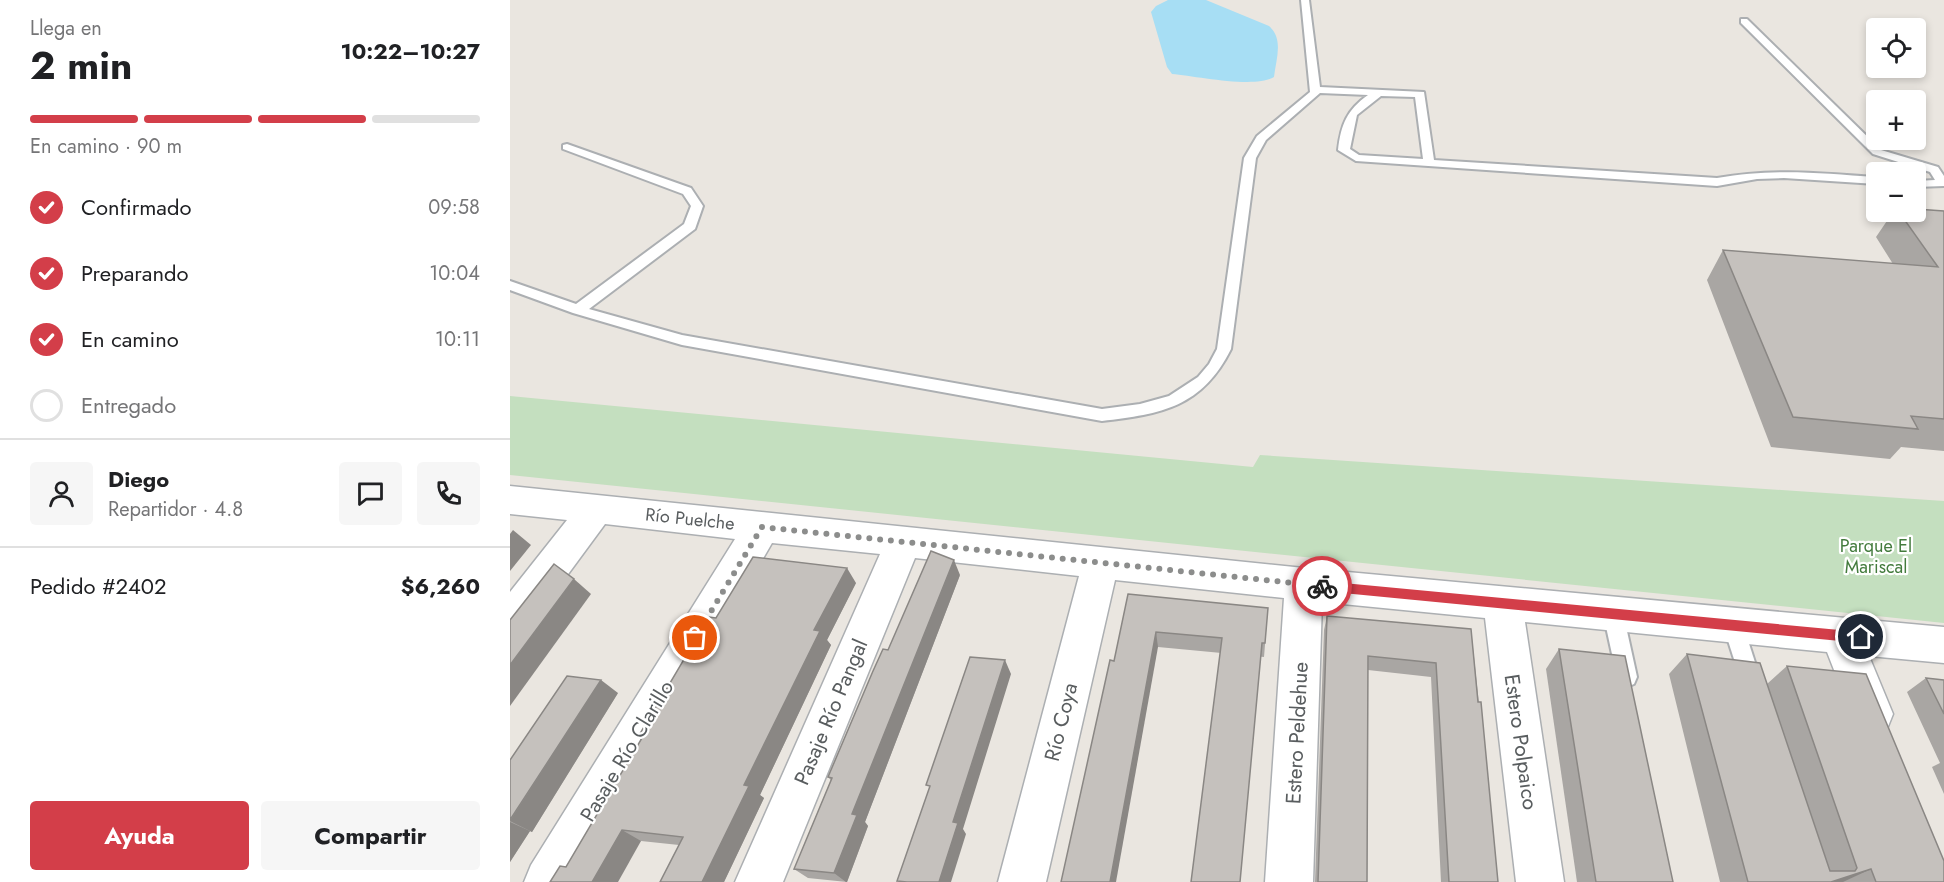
<!DOCTYPE html>
<html lang="es">
<meta charset="utf-8">
<style>
:root{--surface:#fff;--page:#f6f6f6;--text:#202124;--muted:#757577;--line:#e0e0e0;--accent:#d33e49}
body{margin:0;font-family:Jost,sans-serif;background:var(--page);color:var(--text);height:100vh;display:flex;flex-direction:column;font-size:22px;white-space:nowrap}
*{box-sizing:border-box;margin:0}
p{font-size:20px;color:var(--muted)}
.icon{flex:none;width:33px;height:33px;fill:none;stroke:currentColor;stroke-width:2;stroke-linecap:round;stroke-linejoin:round}
.map{position:relative;flex:1;overflow:hidden}
.side{display:flex;flex-direction:column;background:var(--surface);width:510px}
.side>*{flex:none}
.fabs{position:absolute;left:1356px;top:18px;display:grid;gap:12px}
.fabs a{display:grid;place-items:center;width:60px;height:60px;border-radius:6px;background:var(--surface);box-shadow:0 3px 9px #0003;font-size:30px}
.pin{position:absolute;display:grid;place-items:center;width:51px;height:51px;color:#fff;margin:-26px;border:3px solid #fff;border-radius:50%;box-shadow:0 2px 6px #0007}
.courier{position:absolute;display:grid;place-items:center;width:60px;height:60px;margin:-30px;border:4px solid #d33e49;border-radius:50%;background:#fff;color:#222;box-shadow:0 2px 8px #0007}
.summary em{font-style:normal;font-weight:700}
.summary div{display:flex;flex-direction:column-reverse}
.summary{display:flex;align-items:center;justify-content:space-between;height:102px;padding:0 30px}
h1{font-size:39px;font-weight:700;line-height:45px}
.bar{display:grid;grid-template-columns:repeat(4,1fr);gap:9px 6px;align-content:center;height:72px;padding:0 30px}
.bar i{height:8px;border-radius:4px;background:var(--line)}
.bar .on{background:var(--accent)}
.bar p{grid-column:span 4}
.line{display:flex;align-items:center;gap:15px;padding:0 30px;border-top:2px solid var(--line)}
.line div{flex:1}
.round{display:grid;place-items:center;flex:none;width:63px;height:63px;border-radius:6px;background:var(--page)}
ol{padding:0 30px;list-style:none}
li{display:flex;align-items:center;gap:18px;height:66px}
li p{margin-inline-start:auto}
li .icon{padding:6px;border-radius:50%;background:var(--accent);color:#fff;stroke-width:4}
li:last-child{color:var(--muted)}
li i{width:33px;height:33px;border:3px solid var(--line);border-radius:50%}
.button{display:flex;gap:12px;margin-top:auto;padding:12px 30px}
.button a{flex:1;height:69px;border-radius:6px;background:var(--accent);color:#fff;font-size:24px;font-weight:700;line-height:69px;text-align:center}
.button a+a{background:var(--page);color:var(--text)}
main{display:flex;flex:1;min-height:0}
.map>svg:first-child{display:block}
.green{fill:#c4dfbf}
.water{fill:#a7def4}
.lines{fill:none;stroke-linecap:round;stroke-linejoin:round}
.lane-casing{stroke:#acafb2;stroke-width:4}
.street-casing{stroke:#acafb2;stroke-width:3}
.lane{fill:#fff;fill-rule:evenodd}
.street{fill:#fff;fill-rule:evenodd}
.wall{fill:#a9a6a3}
.shaded-wall{fill:#8a8784}
.building{fill:#c5c1bd;stroke:#8a8784;stroke-width:1.5}
.route{fill:#d33e49}
.done{stroke:#8c8d8c;stroke-width:6;stroke-dasharray:0 10.8}
.labels{text-anchor:middle;dominant-baseline:central;stroke-width:4.5;stroke-linejoin:round;paint-order:stroke}
.street-label{font-size:18px;fill:#595d5f;stroke:#fff}
.park-label{font-size:18px;fill:#437b3d;stroke:#fff}
.near-street-label{font-size:21px;fill:#595d5f;stroke:#fff}
</style>
<main>
<section class="side">
<div class="summary"><div><h1>2 min</h1><p>Llega en</p></div><em>10:22–10:27</em></div>
<div class="bar"><i class="on"></i><i class="on"></i><i class="on"></i><i></i><p>En camino · 90 m</p></div>
<ol>
<li><svg class="icon" aria-label="check" viewBox="0 0 24 24"><path d="M5 12l5 5 9-10"/></svg>Confirmado<p>09:58</p></li>
<li><svg class="icon" aria-label="check" viewBox="0 0 24 24"><path d="M5 12l5 5 9-10"/></svg>Preparando<p>10:04</p></li>
<li><svg class="icon" aria-label="check" viewBox="0 0 24 24"><path d="M5 12l5 5 9-10"/></svg>En camino<p>10:11</p></li>
<li><i></i>Entregado</li>
</ol>
<div class="line" style="height:108px"><a class="round"><svg class="icon" aria-label="person" viewBox="0 0 24 24"><circle cx="12" cy="8" r="4"/><path d="M4 21q1-7 8-7t8 7"/></svg></a><div><b>Diego</b><p>Repartidor · 4.8</p></div><a class="round"><svg class="icon" aria-label="chat" viewBox="0 0 24 24"><path d="M4 5h16v11H9l-5 4z"/></svg></a><a class="round"><svg class="icon" aria-label="phone" viewBox="0 0 24 24"><path d="M5 4h4l2 5-3 2q2 4 5 5l2-3 5 2v4C11 20 4 13 5 4z"/></svg></a></div>
<div class="line" style="height:78px"><div>Pedido #2402</div><b>$6,260</b></div>
<div class="button"><a>Ayuda</a><a>Compartir</a></div>
</section>
<div class="map">
<svg width="1434" height="882" viewBox="0 0 1434 882">
<rect width="100%" height="100%" fill="#eae6e0"/>
<path class="green" d="M 0,396 L 743,467 L 750,455 L 1434,501 L 1434,623 L 0,475 Z"/>
<path class="water" d="M 658,0 L 696,0 L 759,26 C 774,39 766,59 764,77 C 745,89 686,76 662,74 L 657,67 L 641,12 L 646,6 Z"/>
<g class="lines">
<g class="lane-casing">
<g id="lane">
<path d="M 791,0 L 799,0 L 810,87 L 914,92 L 924,160 L 1207,178 C 1264,168 1309,173 1366,177 L 1366,184 L 1274,178 L 1247,179 L 1207,186 L 846,161 L 828,150 C 831,124 837,110 858,95 L 810,93 L 756,140 L 746,158 L 721,349 C 692,407 652,414 592,421 L 172,345 L 63,313 L 0,290 L 0,281 L 66,304 L 174,224 L 181,206 L 173,194 L 53,149 L 53,145 L 57,144 L 181,188 L 193,206 L 185,229 L 79,309 L 172,335 L 592,409 L 630,404 L 659,396 L 688,377 L 699,364 L 707,349 L 734,158 L 747,136 L 800,92 ZM 871,96 L 905,97 L 913,159 L 849,155 L 840,149 L 847,115 Z"/>
<path d="M 1231,19 L 1237,19 L 1371,150 L 1428,167 L 1434,176 L 1434,186 L 1406,187 L 1406,181 L 1425,180 L 1420,172 L 1363,154 L 1231,23 Z"/>
<path d="M 1103,604 L 1110,607 L 1113,613 L 1127,677 L 1124,684 L 1117,687 L 1110,684 L 1107,677 L 1093,613 L 1096,607 Z"/>
<path d="M 1223,616 L 1230,619 L 1233,625 L 1251,681 L 1248,688 L 1241,691 L 1234,688 L 1231,681 L 1213,625 L 1216,619 Z"/>
</g>
</g>
<g class="street-casing">
<path id="street" d="M 0,486 L 794,568 L 1434,627 L 1434,663 L 1359,656 L 1383,714 L 1377,729 L 1362,735 L 1347,729 L 1317,652 L 1015,622 L 1054,882 L 1006,882 L 975,618 L 812,602 L 803,882 L 755,882 L 774,598 L 605,580 L 536,882 L 488,882 L 569,576 L 405,558 L 273,882 L 225,882 L 370,554 L 262,543 L 65,882 L 14,882 L 21,865 L 225,539 L 95,524 L 14,634 L 0,640 L 0,592 L 57,520 L 0,514 Z"/>
</g>
<use href="#lane" class="lane"/>
<use href="#street" class="street"/>
</g>
<g class="wall">
<path d="M 1434,211 L 1434,451 L 1391,447 L 1380,459 L 1261,447 L 1197,280 L 1213,250 L 1383,264 L 1366,237 L 1383,212 Z"/>
<path d="M 450,575 L 355,822 L 358,826 L 337,882 L 298,878 L 284,869 L 321,780 L 318,777 L 378,650 Z"/>
<path d="M 346,583 L 317,640 L 321,645 L 250,795 L 254,798 L 214,882 L 150,882 L 169,845 L 131,841 L 56,867 L 131,740 L 128,737 L 206,618 Z"/>
<path d="M 618,594 L 758,608 L 754,657 L 648,647 L 604,661 Z"/>
<path d="M 817,616 L 961,629 L 988,882 L 931,882 L 921,677 L 858,670 L 857,882 L 805,882 L 814,630 Z"/>
<path d="M 1049,649 L 1163,882 L 1067,882 L 1036,669 Z"/>
<path d="M 1177,654 L 1257,684 L 1277,666 L 1434,882 L 1210,882 L 1159,674 Z"/>
<path d="M 1416,678 L 1434,680 L 1434,794 L 1422,767 L 1430,763 L 1397,692 Z"/>
<path d="M 108,693 L 22,832 L 20,831 L 0,862 L 0,760 Z"/>
</g>
<g class="shaded-wall">
<path d="M 3,530 L 21,545 L 0,571 L 0,534 Z"/>
<path d="M 444,560 L 450,575 L 355,822 L 358,826 L 337,882 L 336,882 L 324,873 L 342,814 Z"/>
<path d="M 337,568 L 346,583 L 317,640 L 321,645 L 250,795 L 254,798 L 214,882 L 192,882 L 234,785 L 304,630 Z"/>
<path d="M 64,579 L 81,594 L 0,706 L 0,665 Z"/>
<path d="M 646,632 L 648,647 L 606,882 L 600,882 Z"/>
<path d="M 495,660 L 501,674 L 453,829 L 456,834 L 441,882 L 429,882 L 443,822 Z"/>
<path d="M 91,680 L 108,693 L 22,832 L 0,821 Z"/>
<path d="M 0,822 L 20,831 L 0,862 Z"/>
<path d="M 112,830 L 131,841 L 108,882 L 82,882 Z"/>
<path d="M 1361,869 L 1333,882 L 1321,882 Z"/>
</g>
<g class="building">
<path d="M 1406,209 L 1434,211 L 1434,419 L 1401,416 L 1408,429 L 1283,417 L 1213,250 L 1428,267 L 1389,212 L 1406,212 Z"/>
<path d="M 421,551 L 444,560 L 342,814 L 347,815 L 324,873 L 284,869 L 322,778 L 318,777 L 363,671 L 373,649 L 378,650 Z"/>
<path d="M 243,557 L 337,568 L 304,630 L 310,631 L 234,785 L 239,786 L 192,882 L 150,882 L 173,837 L 112,830 L 82,882 L 40,882 L 50,866 L 56,867 L 132,738 L 128,737 L 199,617 L 206,618 Z"/>
<path d="M 44,564 L 64,579 L 0,665 L 0,620 Z"/>
<path d="M 618,594 L 758,608 L 755,643 L 752,643 L 730,882 L 681,882 L 712,638 L 646,632 L 600,882 L 551,882 L 600,660 L 604,661 Z"/>
<path d="M 817,616 L 961,629 L 968,702 L 971,702 L 974,734 L 988,882 L 939,882 L 926,663 L 858,656 L 857,882 L 808,882 Z"/>
<path d="M 1049,649 L 1115,656 L 1163,882 L 1086,882 Z"/>
<path d="M 1177,654 L 1250,663 L 1320,871 L 1345,871 L 1347,868 L 1277,666 L 1356,674 L 1434,861 L 1434,882 L 1366,882 L 1361,869 L 1321,882 L 1238,882 Z"/>
<path d="M 460,657 L 495,660 L 443,822 L 448,823 L 429,882 L 397,882 L 387,881 L 420,786 L 416,785 Z"/>
<path d="M 57,676 L 91,680 L 0,820 L 0,760 Z"/>
<path d="M 1416,678 L 1434,680 L 1434,714 Z"/>
</g>
<path class="route" d="M 812,581 L 1351,632 L 1357,637 L 1351,643 L 812,591 L 807,586 Z"/>
<g class="lines">
<path class="done" d="M 185,638 L 252,527 L 812,586"/>
</g>
<g class="labels">
<g class="street-label">
<text transform="translate(180 519) rotate(6)">Río Puelche</text>
</g>
<g class="park-label">
<text x="1366" y="546">Parque El<tspan x="1366" dy="21">Mariscal</tspan></text>
</g>
<g class="near-street-label">
<text transform="translate(321 712) rotate(-67)">Pasaje Río Pangal</text>
<text transform="translate(551 722) rotate(-76)">Río Coya</text>
<text transform="translate(787 733) rotate(-87)">Estero Peldehue</text>
<text transform="translate(1011 742) rotate(82)">Estero Polpaico</text>
<text transform="translate(117 751) rotate(-59)">Pasaje Río Clarillo</text>
</g>
</g>
</svg>
<div class="fabs">
<a><svg class="icon" aria-label="locate" viewBox="0 0 24 24"><circle cx="12" cy="12" r="6"/><path d="M12 2v4M12 18v4M2 12h4M18 12h4"/></svg></a>
<a>+</a>
<a>−</a>
</div>
<div class="pin" style="left:185px;top:638px;background:#ea580c"><svg class="icon" aria-label="bag" viewBox="0 0 24 24"><path d="M5 8h14l-1 12H6zM9 8a3 3 0 0 1 6 0"/></svg></div>
<div class="pin" style="left:1351px;top:637px;background:#1f2937"><svg class="icon" aria-label="home" viewBox="0 0 24 24"><path d="M3 11l9-7 9 7M6 9v11h12V9"/></svg></div>
<div class="courier" style="left:812px;top:586px"><svg class="icon" aria-label="bike" viewBox="0 0 24 24"><circle cx="6" cy="16" r="4"/><circle cx="18" cy="16" r="4"/><path d="M6 16l4-8h5l3 8M10 8l3 8H6M13 5h3"/></svg></div>
</div>
</main>
